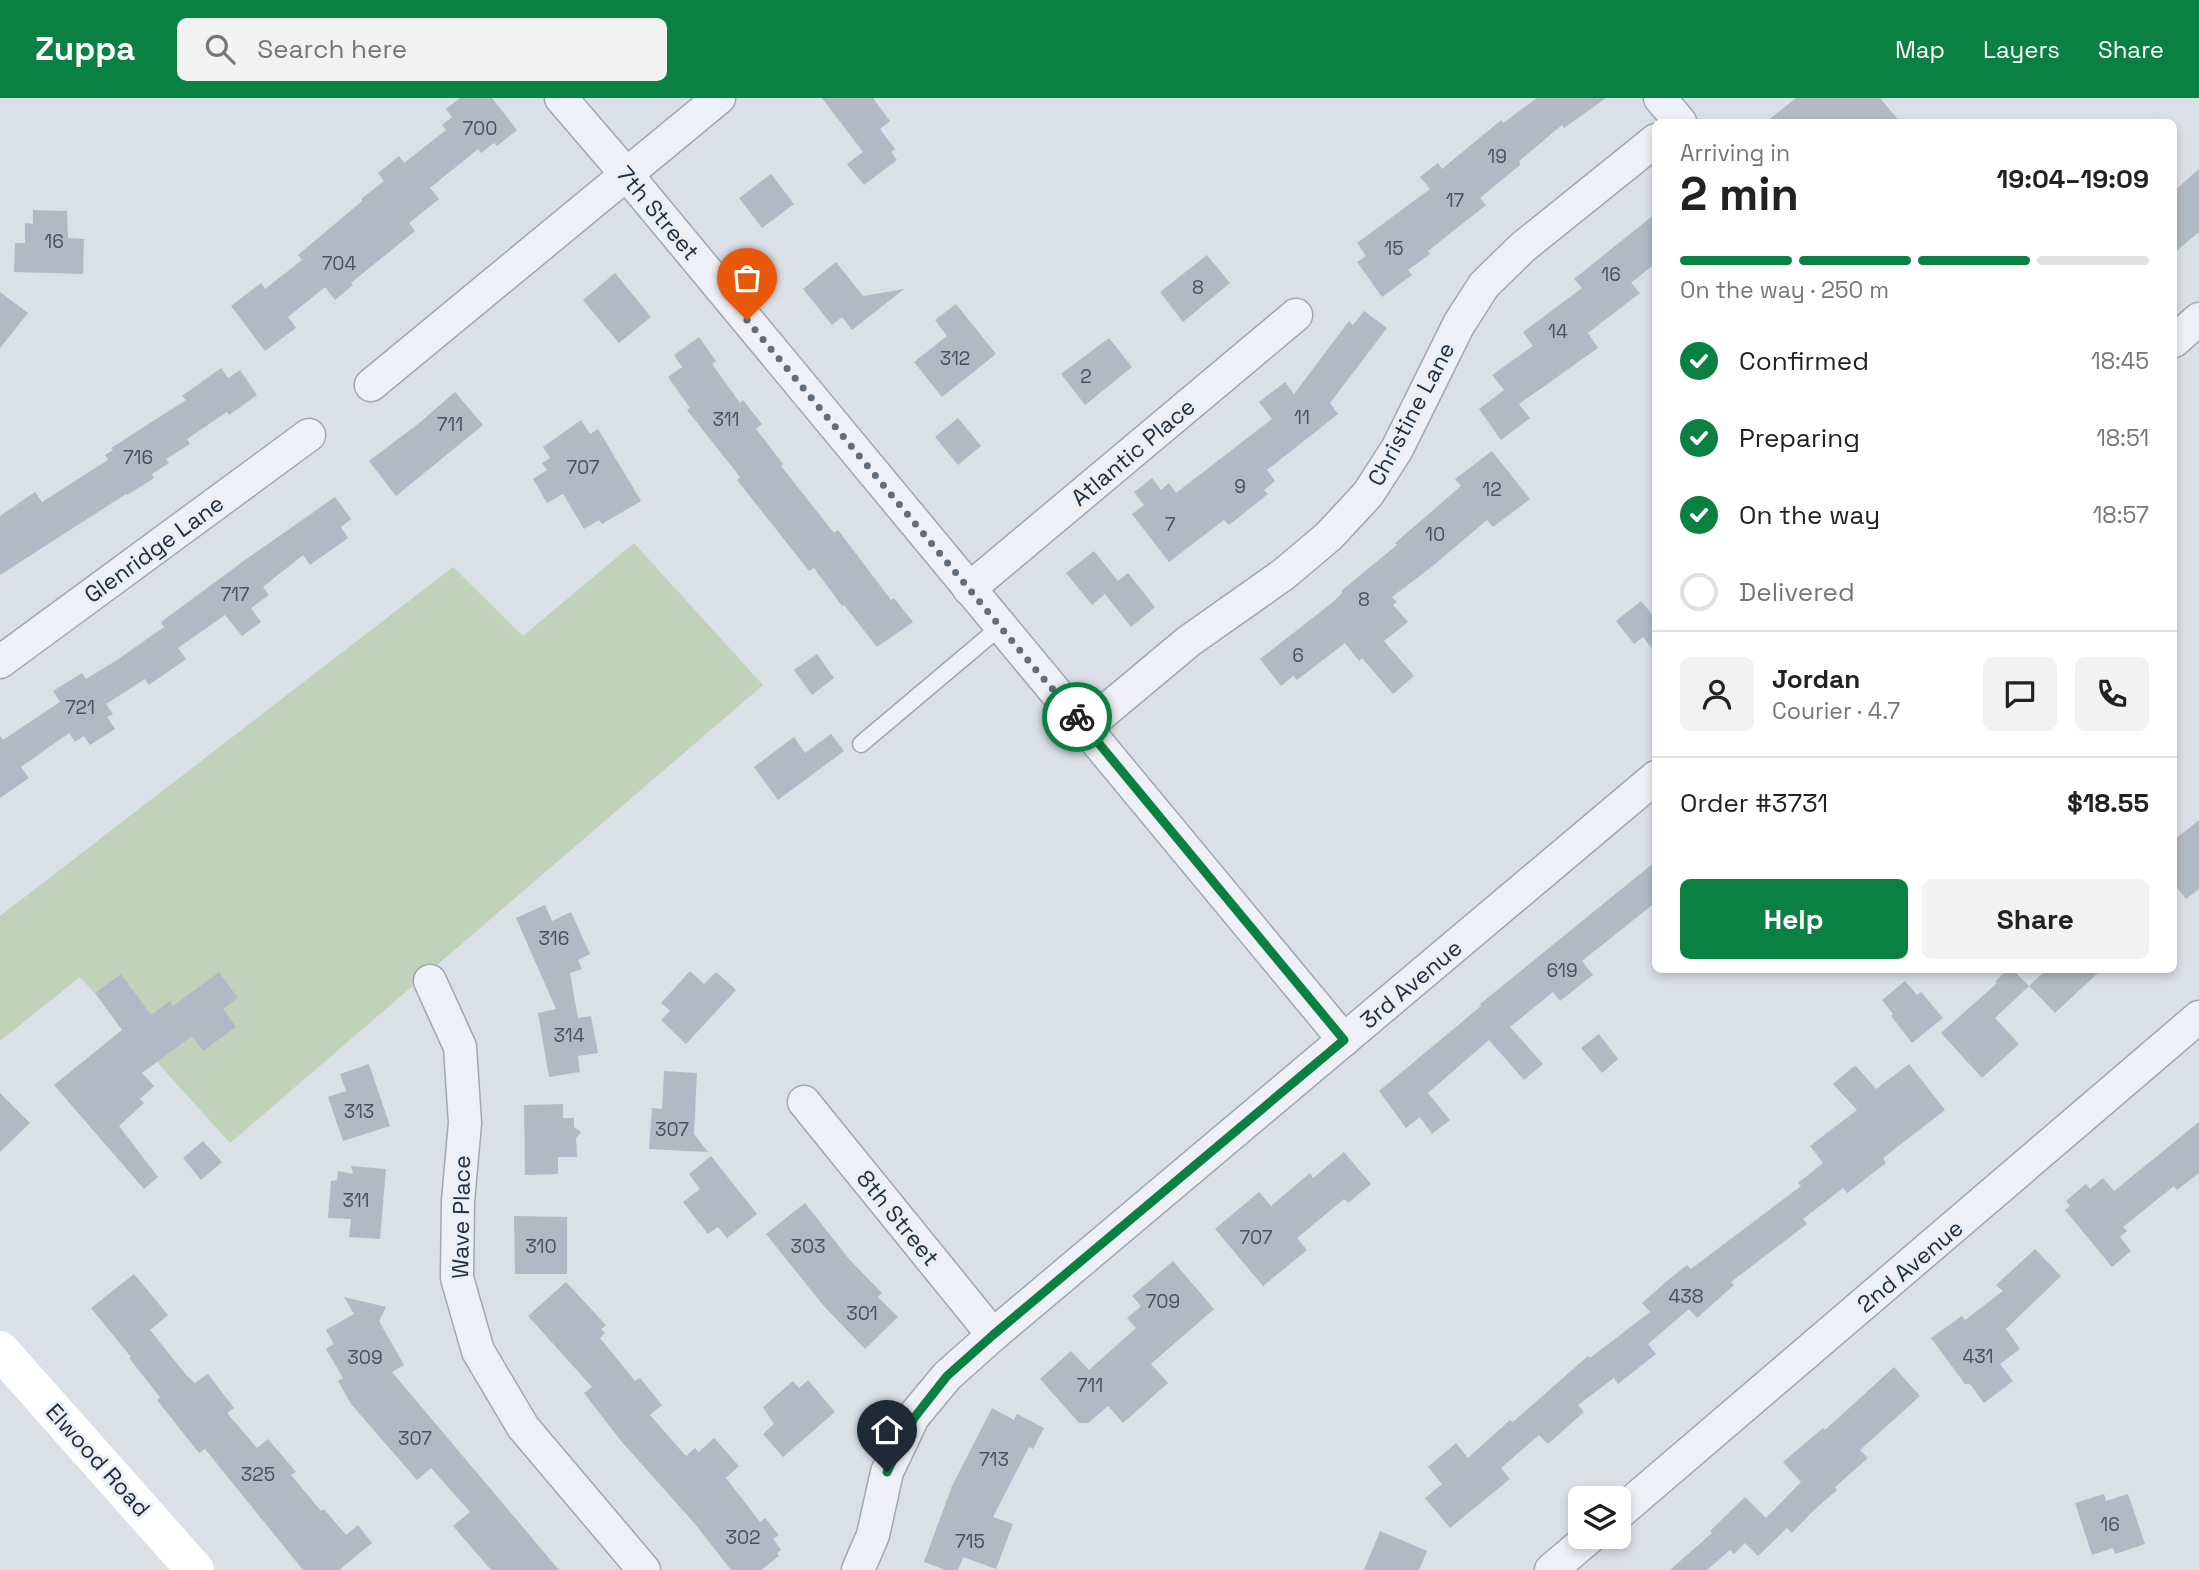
<!DOCTYPE html>
<meta charset="utf-8">
<style>
:root{--surface:#fff;--page:#f2f2f2;--text:#222;--muted:#767676;--line:#e0e0e0;--accent:#0b8043}
body{margin:0;font-family:"Space Grotesk",sans-serif;background:var(--page);color:var(--text);height:100vh;display:flex;flex-direction:column;font-size:26px;white-space:nowrap}
*{box-sizing:border-box;margin:0}
p{font-size:23px;color:var(--muted)}
.icon{flex:none;width:38px;height:38px;fill:none;stroke:currentColor;stroke-width:2;stroke-linecap:round;stroke-linejoin:round}
.map{position:relative;flex:1;overflow:hidden}
.details{position:absolute;left:1652px;top:21px;width:525px;height:854px;display:flex;flex-direction:column;background:var(--surface);border-radius:10px;box-shadow:0 4px 10px #0003}
.details>*{flex:none}
.buttons{position:absolute;left:1568px;top:1388px;display:grid;gap:14px}
.buttons a{display:grid;place-items:center;width:63px;height:63px;border-radius:10px;background:var(--surface);box-shadow:0 4px 10px #0003;font-size:35px}
.pin{position:absolute;display:grid;place-items:center;width:60px;height:60px;color:#fff;margin:-72px -30px;border-radius:50% 50% 50% 0;rotate:-45deg;box-shadow:0 0 7px #0007}
.pin .icon{rotate:45deg}
.courier{position:absolute;display:grid;place-items:center;width:70px;height:70px;margin:-35px;border:5px solid #0b8043;border-radius:50%;background:#fff;color:#222;box-shadow:0 2px 9px #0007}
.overview em{font-style:normal;font-weight:700}
.overview div{display:flex;flex-direction:column-reverse}
.overview{display:flex;align-items:center;justify-content:space-between;height:119px;padding:0 28px}
h1{font-size:46px;font-weight:700;line-height:52px}
.bar{display:grid;grid-template-columns:repeat(4,1fr);gap:10px 7px;align-content:center;height:84px;padding:0 28px}
.bar i{height:9px;border-radius:5px;background:var(--line)}
.bar .on{background:var(--accent)}
.bar p{grid-column:span 4}
.line{display:flex;align-items:center;gap:18px;padding:0 28px;border-top:2px solid var(--line)}
.line div{flex:1}
.round{display:grid;place-items:center;flex:none;width:74px;height:74px;border-radius:10px;background:var(--page)}
ol{padding:0 28px;list-style:none}
li{display:flex;align-items:center;gap:21px;height:77px}
li p{margin-inline-start:auto}
li .icon{padding:7px;border-radius:50%;background:var(--accent);color:#fff;stroke-width:4}
li:last-child{color:var(--muted)}
li i{width:38px;height:38px;border:4px solid var(--line);border-radius:50%}
.action{display:flex;gap:14px;margin-top:auto;padding:14px 28px}
.action a{flex:1;height:80px;border-radius:10px;background:var(--accent);color:#fff;font-size:28px;font-weight:700;line-height:80px;text-align:center}
.action a+a{background:var(--page);color:var(--text)}
header{display:flex;align-items:center;gap:42px;box-sizing:border-box;height:98px;padding:0 35px;background:var(--accent);color:#fff}
header strong{font-size:33px}
nav{display:flex;gap:38px;margin-inline-start:auto;font-size:24px}
.search{width:490px;height:63px;background:var(--page);display:flex;align-items:center;gap:18px;box-sizing:border-box;padding:0 24px;border-radius:10px;color:var(--muted);font-size:26px}
.map>svg:first-child{display:block}
.green{fill:#c1d2bb}
.building{fill:#b1b9c4}
.lines{fill:none;stroke-linecap:round;stroke-linejoin:round}
.lane-casing{stroke:#a0a7b1;stroke-width:19}
.street-casing{stroke:#a0a7b1;stroke-width:35}
.lane{stroke:#eef0f5;stroke-width:16}
.street{stroke:#eef0f5;stroke-width:32}
.secondary{stroke:#fff;stroke-width:38}
.done{stroke:#636c79;stroke-width:7;stroke-dasharray:0 12.6}
.route{stroke:#0b8043;stroke-width:9}
.labels{text-anchor:middle;dominant-baseline:central;stroke-width:6;stroke-linejoin:round;paint-order:stroke}
.number-label{font-size:19px;fill:#465160}
.street-label{font-size:23px;fill:#232e3e;stroke:#eaeff5}
</style>
<header>
<strong>Zuppa</strong>
<div class="search"><svg class="icon" aria-label="search" viewBox="0 0 24 24"><circle cx="10" cy="10" r="6"/><path d="M15 15l6 6"/></svg>Search here</div>
<nav><a>Map</a><a>Layers</a><a>Share</a></nav>
</header>
<div class="map">
<svg width="2199" height="1472" viewBox="0 0 2199 1472">
<rect width="100%" height="100%" fill="#dbe0e7"/>
<path class="green" d="M 634,445 L 763,587 L 230,1045 L 80,879 L 0,943 L 0,818 L 453,469 L 523,538 Z"/>
<g class="building">
<path d="M 460,0 L 492,0 L 517,32 L 497,48 L 494,45 L 481,55 L 478,51 L 430,90 L 439,101 L 409,125 L 415,133 L 351,185 L 353,187 L 335,202 L 325,189 L 288,219 L 296,230 L 265,253 L 231,208 L 261,185 L 265,191 L 302,162 L 298,157 L 362,103 L 361,101 L 384,83 L 378,75 L 399,58 L 404,65 L 446,32 L 442,27 L 452,19 L 446,11 Z"/>
<path d="M 822,0 L 873,0 L 890,23 L 880,31 L 895,51 L 891,54 L 897,62 L 864,87 L 847,66 L 863,54 Z"/>
<path d="M 1537,0 L 1606,0 L 1564,30 L 1562,27 L 1519,63 L 1520,67 L 1480,100 L 1486,107 L 1428,153 L 1430,156 L 1408,172 L 1412,177 L 1382,199 L 1357,164 L 1366,158 L 1357,145 L 1430,91 L 1420,79 L 1438,65 L 1442,71 L 1501,22 L 1503,25 Z"/>
<path d="M 1796,0 L 1880,0 L 1900,24 L 1766,24 Z"/>
<path d="M 2199,71 L 2199,134 L 2174,155 L 2174,93 Z"/>
<path d="M 771,76 L 794,106 L 762,130 L 739,100 Z"/>
<path d="M 33,112 L 67,113 L 68,140 L 84,141 L 83,176 L 14,174 L 15,145 L 25,145 L 25,125 L 33,126 Z"/>
<path d="M 1656,115 L 1656,165 L 1631,185 L 1640,195 L 1588,235 L 1598,250 L 1519,306 L 1530,320 L 1501,342 L 1479,311 L 1504,292 L 1492,277 L 1533,248 L 1523,234 L 1582,190 L 1574,181 Z"/>
<path d="M 1207,157 L 1230,185 L 1183,224 L 1160,194 Z"/>
<path d="M 836,164 L 863,198 L 904,191 L 852,232 L 842,219 L 832,227 L 803,191 Z"/>
<path d="M 615,175 L 651,219 L 619,245 L 583,202 Z"/>
<path d="M 0,194 L 28,215 L 0,250 Z"/>
<path d="M 956,206 L 996,256 L 942,299 L 914,264 L 947,238 L 935,222 Z"/>
<path d="M 1364,213 L 1387,230 L 1330,305 L 1338,316 L 1267,372 L 1275,383 L 1264,392 L 1268,396 L 1229,427 L 1224,422 L 1169,464 L 1132,416 L 1144,407 L 1134,394 L 1152,380 L 1161,392 L 1169,385 L 1176,395 L 1272,321 L 1259,304 L 1285,284 L 1294,296 L 1349,223 L 1353,227 Z"/>
<path d="M 699,239 L 716,263 L 712,266 L 740,305 L 743,302 L 762,326 L 756,331 L 783,366 L 781,368 L 834,435 L 838,432 L 891,502 L 894,500 L 913,524 L 877,549 L 844,507 L 842,508 L 814,470 L 809,473 L 737,382 L 740,379 L 687,312 L 690,310 L 668,279 L 682,269 L 674,257 Z"/>
<path d="M 1109,240 L 1132,269 L 1085,307 L 1061,276 Z"/>
<path d="M 221,270 L 228,280 L 240,272 L 257,297 L 229,317 L 227,314 L 187,341 L 190,346 L 166,361 L 169,365 L 152,376 L 154,380 L 127,397 L 126,396 L 0,477 L 0,418 L 35,394 L 42,404 L 108,362 L 105,357 L 113,352 L 111,350 L 186,302 L 182,298 Z"/>
<path d="M 455,294 L 483,327 L 396,398 L 369,363 L 418,326 Z"/>
<path d="M 958,320 L 981,348 L 958,367 L 935,339 Z"/>
<path d="M 581,322 L 590,336 L 598,331 L 641,403 L 602,426 L 599,422 L 584,431 L 563,396 L 547,405 L 533,381 L 547,372 L 542,365 L 550,360 L 543,349 Z"/>
<path d="M 1492,353 L 1530,401 L 1493,429 L 1487,422 L 1434,467 L 1392,499 L 1397,504 L 1393,507 L 1408,524 L 1384,543 L 1414,578 L 1393,596 L 1362,560 L 1359,563 L 1345,545 L 1297,582 L 1293,578 L 1281,588 L 1260,561 L 1333,504 L 1343,494 L 1341,493 L 1397,447 L 1395,445 L 1461,388 L 1455,381 Z"/>
<path d="M 335,399 L 351,421 L 341,429 L 348,440 L 310,467 L 303,457 L 263,489 L 269,497 L 251,510 L 261,524 L 242,538 L 225,517 L 178,550 L 186,561 L 149,587 L 145,581 L 106,606 L 113,616 L 107,619 L 115,631 L 90,647 L 84,638 L 75,644 L 69,635 L 21,669 L 29,680 L 0,700 L 0,638 L 3,642 L 60,604 L 53,593 L 82,575 L 86,581 L 117,562 L 164,529 L 161,524 L 245,462 Z"/>
<path d="M 1094,453 L 1118,483 L 1128,475 L 1155,509 L 1131,529 L 1105,496 L 1092,507 L 1066,475 Z"/>
<path d="M 1641,503 L 1656,521 L 1656,556 L 1643,539 L 1634,546 L 1616,523 Z"/>
<path d="M 817,556 L 834,580 L 812,597 L 794,572 Z"/>
<path d="M 831,636 L 844,653 L 778,702 L 754,669 L 794,639 L 805,655 Z"/>
<path d="M 2199,722 L 2199,791 L 2186,801 L 2174,786 L 2174,742 Z"/>
<path d="M 1656,763 L 1656,804 L 1582,863 L 1593,877 L 1560,903 L 1553,894 L 1510,929 L 1543,966 L 1524,982 L 1489,942 L 1428,995 L 1450,1022 L 1432,1036 L 1420,1019 L 1406,1030 L 1379,993 L 1481,908 L 1480,906 Z"/>
<path d="M 545,807 L 552,823 L 571,814 L 590,856 L 578,862 L 582,871 L 570,875 L 578,920 L 591,918 L 598,955 L 578,958 L 580,974 L 549,979 L 538,915 L 556,911 L 516,820 Z"/>
<path d="M 2007,872 L 2013,872 L 2029,888 L 1995,920 L 2019,946 L 1982,980 L 1941,935 L 1997,885 L 1995,884 Z"/>
<path d="M 2046,872 L 2101,872 L 2055,915 L 2029,888 Z"/>
<path d="M 690,873 L 704,886 L 716,874 L 736,892 L 686,946 L 661,922 L 670,913 L 661,905 Z"/>
<path d="M 219,874 L 238,900 L 223,911 L 236,929 L 203,953 L 192,938 L 142,975 L 154,988 L 140,1001 L 144,1005 L 119,1028 L 158,1079 L 144,1091 L 54,987 L 122,932 L 95,895 L 121,876 L 151,917 L 170,903 L 173,908 Z"/>
<path d="M 1905,883 L 1917,897 L 1921,894 L 1943,920 L 1912,945 L 1891,918 L 1893,916 L 1882,902 Z"/>
<path d="M 1599,936 L 1618,961 L 1602,975 L 1581,950 Z"/>
<path d="M 369,966 L 390,1028 L 343,1043 L 328,999 L 346,993 L 340,976 Z"/>
<path d="M 1909,966 L 1945,1012 L 1883,1060 L 1886,1065 L 1847,1095 L 1843,1090 L 1803,1121 L 1807,1126 L 1731,1184 L 1734,1187 L 1697,1220 L 1689,1211 L 1648,1246 L 1656,1256 L 1618,1286 L 1614,1280 L 1578,1307 L 1584,1314 L 1548,1346 L 1539,1337 L 1501,1370 L 1510,1381 L 1450,1430 L 1425,1400 L 1442,1386 L 1428,1369 L 1456,1345 L 1468,1360 L 1510,1322 L 1513,1324 L 1588,1258 L 1590,1260 L 1650,1214 L 1642,1205 L 1667,1183 L 1687,1167 L 1691,1171 L 1801,1088 L 1798,1085 L 1823,1065 L 1810,1048 L 1857,1012 L 1833,986 L 1853,969 L 1856,968 L 1876,991 Z"/>
<path d="M 664,973 L 697,975 L 694,1036 L 708,1054 L 649,1051 L 652,1010 L 662,1011 Z"/>
<path d="M 0,995 L 30,1025 L 0,1054 Z"/>
<path d="M 563,1006 L 563,1020 L 574,1020 L 574,1029 L 581,1034 L 576,1040 L 577,1059 L 558,1059 L 558,1076 L 525,1077 L 524,1007 Z"/>
<path d="M 2199,1024 L 2199,1075 L 2177,1092 L 2174,1088 L 2123,1129 L 2127,1133 L 2120,1139 L 2131,1153 L 2112,1169 L 2065,1112 L 2070,1108 L 2066,1103 L 2086,1086 L 2090,1091 L 2103,1080 L 2114,1093 Z"/>
<path d="M 203,1043 L 222,1064 L 201,1082 L 183,1060 Z"/>
<path d="M 1344,1054 L 1371,1086 L 1348,1105 L 1344,1101 L 1297,1140 L 1307,1152 L 1263,1188 L 1215,1131 L 1259,1094 L 1271,1108 L 1310,1075 L 1313,1080 Z"/>
<path d="M 711,1058 L 757,1116 L 727,1140 L 718,1129 L 708,1136 L 683,1104 L 700,1091 L 689,1076 Z"/>
<path d="M 351,1068 L 386,1071 L 380,1141 L 349,1139 L 351,1121 L 328,1120 L 331,1083 L 337,1082 L 338,1073 L 353,1076 Z"/>
<path d="M 805,1105 L 849,1161 L 882,1195 L 878,1199 L 898,1219 L 865,1251 L 823,1207 L 766,1136 Z"/>
<path d="M 514,1118 L 567,1119 L 567,1176 L 515,1176 Z"/>
<path d="M 2035,1151 L 2061,1178 L 2006,1231 L 2020,1251 L 2000,1266 L 2013,1283 L 1984,1305 L 1970,1286 L 1965,1286 L 1931,1240 L 1962,1218 L 1965,1222 L 2003,1193 L 1996,1187 Z"/>
<path d="M 1173,1163 L 1214,1211 L 1151,1266 L 1168,1285 L 1123,1325 L 1108,1308 L 1088,1325 L 1079,1325 L 1040,1281 L 1071,1253 L 1089,1272 L 1136,1230 L 1127,1220 L 1141,1208 L 1132,1198 Z"/>
<path d="M 134,1176 L 168,1217 L 150,1232 L 187,1278 L 195,1285 L 208,1276 L 234,1310 L 227,1315 L 257,1350 L 268,1341 L 296,1374 L 291,1377 L 321,1413 L 324,1411 L 346,1437 L 358,1427 L 372,1445 L 339,1472 L 303,1472 L 205,1351 L 199,1355 L 157,1302 L 160,1299 L 129,1260 L 131,1259 L 91,1210 Z"/>
<path d="M 566,1184 L 606,1227 L 601,1231 L 605,1235 L 600,1240 L 635,1283 L 640,1280 L 662,1307 L 650,1317 L 686,1358 L 695,1350 L 699,1354 L 714,1340 L 739,1368 L 726,1380 L 760,1424 L 765,1420 L 779,1437 L 773,1441 L 781,1452 L 777,1455 L 779,1458 L 761,1472 L 731,1472 L 695,1426 L 621,1343 L 584,1295 L 592,1289 L 528,1218 Z"/>
<path d="M 344,1199 L 386,1209 L 379,1223 L 404,1267 L 392,1274 L 559,1472 L 491,1472 L 453,1428 L 470,1414 L 431,1370 L 417,1382 L 351,1306 L 338,1283 L 343,1280 L 326,1251 L 334,1246 L 326,1232 L 354,1216 Z"/>
<path d="M 1894,1269 L 1920,1298 L 1860,1352 L 1868,1360 L 1835,1389 L 1837,1392 L 1814,1412 L 1792,1435 L 1787,1430 L 1758,1458 L 1745,1445 L 1734,1456 L 1730,1452 L 1707,1472 L 1670,1472 L 1712,1435 L 1710,1433 L 1745,1399 L 1766,1420 L 1801,1384 L 1783,1364 L 1823,1330 L 1825,1332 Z"/>
<path d="M 808,1282 L 835,1314 L 783,1359 L 763,1336 L 774,1326 L 763,1309 L 793,1283 L 799,1290 Z"/>
<path d="M 992,1310 L 1014,1322 L 1017,1316 L 1044,1330 L 1033,1351 L 1029,1349 L 993,1419 L 1013,1426 L 996,1471 L 963,1459 L 958,1472 L 945,1472 L 924,1464 L 952,1388 Z"/>
<path d="M 2104,1396 L 2106,1403 L 2128,1396 L 2145,1446 L 2115,1456 L 2113,1450 L 2092,1457 L 2075,1405 Z"/>
<path d="M 1380,1433 L 1427,1453 L 1419,1472 L 1364,1472 Z"/>
</g>
<g class="lines">
<g class="lane-casing">
<path id="lane" d="M 861,646 L 1000,529"/>
</g>
<g class="street-casing">
<g id="street">
<path d="M 561,0 L 627,77 L 1344,942"/>
<path d="M 1660,0 L 1680,24"/>
<path d="M 2174,243 L 2199,221"/>
<path d="M 371,287 L 719,0"/>
<path d="M 969,491 L 1296,217"/>
<path d="M 0,564 L 309,337"/>
<path d="M 1086,629 L 1189,543 L 1284,476 L 1329,438 L 1368,396 L 1397,351 L 1459,226 L 1484,187 L 1523,149 L 1656,42"/>
<path d="M 430,883 L 460,949 L 465,1025 L 458,1103 L 457,1180 L 478,1253 L 523,1329 L 644,1472"/>
<path d="M 804,1004 L 993,1237"/>
<path d="M 1619,1415 L 2199,919"/>
<path d="M 858,1472 L 873,1437 L 887,1374 L 913,1319 L 947,1278 L 993,1237 L 1656,679"/>
<path d="M 1551,1472 L 1591,1438"/>
</g>
</g>
<use href="#lane" class="lane"/>
<use href="#street" class="street"/>
<path class="secondary" d="M 0,1252 L 195,1472"/>
</g>
<g class="lines">
<path class="done" d="M 747,222 L 1036,572 L 1077,619"/>
<path class="route" d="M 887,1374 L 914,1320 L 947,1278 L 993,1237 L 1344,942 L 1077,619"/>
</g>
<g class="labels">
<g class="number-label">
<text x="480" y="30">700</text>
<text x="1497" y="58">19</text>
<text x="1455" y="102">17</text>
<text x="54" y="143">16</text>
<text x="1394" y="150">15</text>
<text x="339" y="165">704</text>
<text x="1611" y="176">16</text>
<text x="1198" y="189">8</text>
<text x="1558" y="233">14</text>
<text x="955" y="260">312</text>
<text x="1086" y="278">2</text>
<text x="1302" y="319">11</text>
<text x="726" y="321">311</text>
<text x="450" y="326">711</text>
<text x="138" y="359">716</text>
<text x="583" y="369">707</text>
<text x="1240" y="388">9</text>
<text x="1492" y="391">12</text>
<text x="1170" y="426">7</text>
<text x="1435" y="436">10</text>
<text x="235" y="496">717</text>
<text x="1364" y="501">8</text>
<text x="1298" y="557">6</text>
<text x="80" y="609">721</text>
<text x="554" y="840">316</text>
<text x="1562" y="872">619</text>
<text x="569" y="937">314</text>
<text x="359" y="1013">313</text>
<text x="672" y="1031">307</text>
<text x="356" y="1102">311</text>
<text x="1256" y="1139">707</text>
<text x="541" y="1148">310</text>
<text x="808" y="1148">303</text>
<text x="1686" y="1198">438</text>
<text x="1163" y="1203">709</text>
<text x="862" y="1215">301</text>
<text x="1978" y="1258">431</text>
<text x="365" y="1259">309</text>
<text x="1090" y="1287">711</text>
<text x="415" y="1340">307</text>
<text x="994" y="1361">713</text>
<text x="258" y="1376">325</text>
<text x="2110" y="1426">16</text>
<text x="743" y="1439">302</text>
<text x="970" y="1443">715</text>
</g>
<g class="street-label">
<text transform="translate(658 115) rotate(50)">7th Street</text>
<text transform="translate(1411 316) rotate(-62)">Christine Lane</text>
<text transform="translate(1133 354) rotate(-40)">Atlantic Place</text>
<text transform="translate(154 451) rotate(-36)">Glenridge Lane</text>
<text transform="translate(1411 886) rotate(-40)">3rd Avenue</text>
<text transform="translate(461 1119) rotate(-89)">Wave Place</text>
<text transform="translate(898 1120) rotate(51)">8th Street</text>
<text transform="translate(1910 1168) rotate(-40)">2nd Avenue</text>
<text transform="translate(98 1362) rotate(48)">Elwood Road</text>
</g>
</g>
</svg>
<div class="buttons">
<a><svg class="icon" aria-label="layers" viewBox="0 0 24 24"><path d="M12 4l9 5-9 5-9-5zM3 14l9 5 9-5"/></svg></a>
</div>
<div class="pin" style="left:747px;top:222px;background:#ea580c"><svg class="icon" aria-label="bag" viewBox="0 0 24 24"><path d="M5 8h14l-1 12H6zM9 8a3 3 0 0 1 6 0"/></svg></div>
<div class="pin" style="left:887px;top:1374px;background:#1f2937"><svg class="icon" aria-label="home" viewBox="0 0 24 24"><path d="M3 11l9-7 9 7M6 9v11h12V9"/></svg></div>
<div class="courier" style="left:1077px;top:619px"><svg class="icon" aria-label="bike" viewBox="0 0 24 24"><circle cx="6" cy="16" r="4"/><circle cx="18" cy="16" r="4"/><path d="M6 16l4-8h5l3 8M10 8l3 8H6M13 5h3"/></svg></div>
<section class="details">
<div class="overview"><div><h1>2 min</h1><p>Arriving in</p></div><em>19:04–19:09</em></div>
<div class="bar"><i class="on"></i><i class="on"></i><i class="on"></i><i></i><p>On the way · 250 m</p></div>
<ol>
<li><svg class="icon" aria-label="check" viewBox="0 0 24 24"><path d="M5 12l5 5 9-10"/></svg>Confirmed<p>18:45</p></li>
<li><svg class="icon" aria-label="check" viewBox="0 0 24 24"><path d="M5 12l5 5 9-10"/></svg>Preparing<p>18:51</p></li>
<li><svg class="icon" aria-label="check" viewBox="0 0 24 24"><path d="M5 12l5 5 9-10"/></svg>On the way<p>18:57</p></li>
<li><i></i>Delivered</li>
</ol>
<div class="line" style="height:126px"><a class="round"><svg class="icon" aria-label="person" viewBox="0 0 24 24"><circle cx="12" cy="8" r="4"/><path d="M4 21q1-7 8-7t8 7"/></svg></a><div><b>Jordan</b><p>Courier · 4.7</p></div><a class="round"><svg class="icon" aria-label="chat" viewBox="0 0 24 24"><path d="M4 5h16v11H9l-5 4z"/></svg></a><a class="round"><svg class="icon" aria-label="phone" viewBox="0 0 24 24"><path d="M5 4h4l2 5-3 2q2 4 5 5l2-3 5 2v4C11 20 4 13 5 4z"/></svg></a></div>
<div class="line" style="height:91px"><div>Order #3731</div><b>$18.55</b></div>
<div class="action"><a>Help</a><a>Share</a></div>
</section>
</div>
